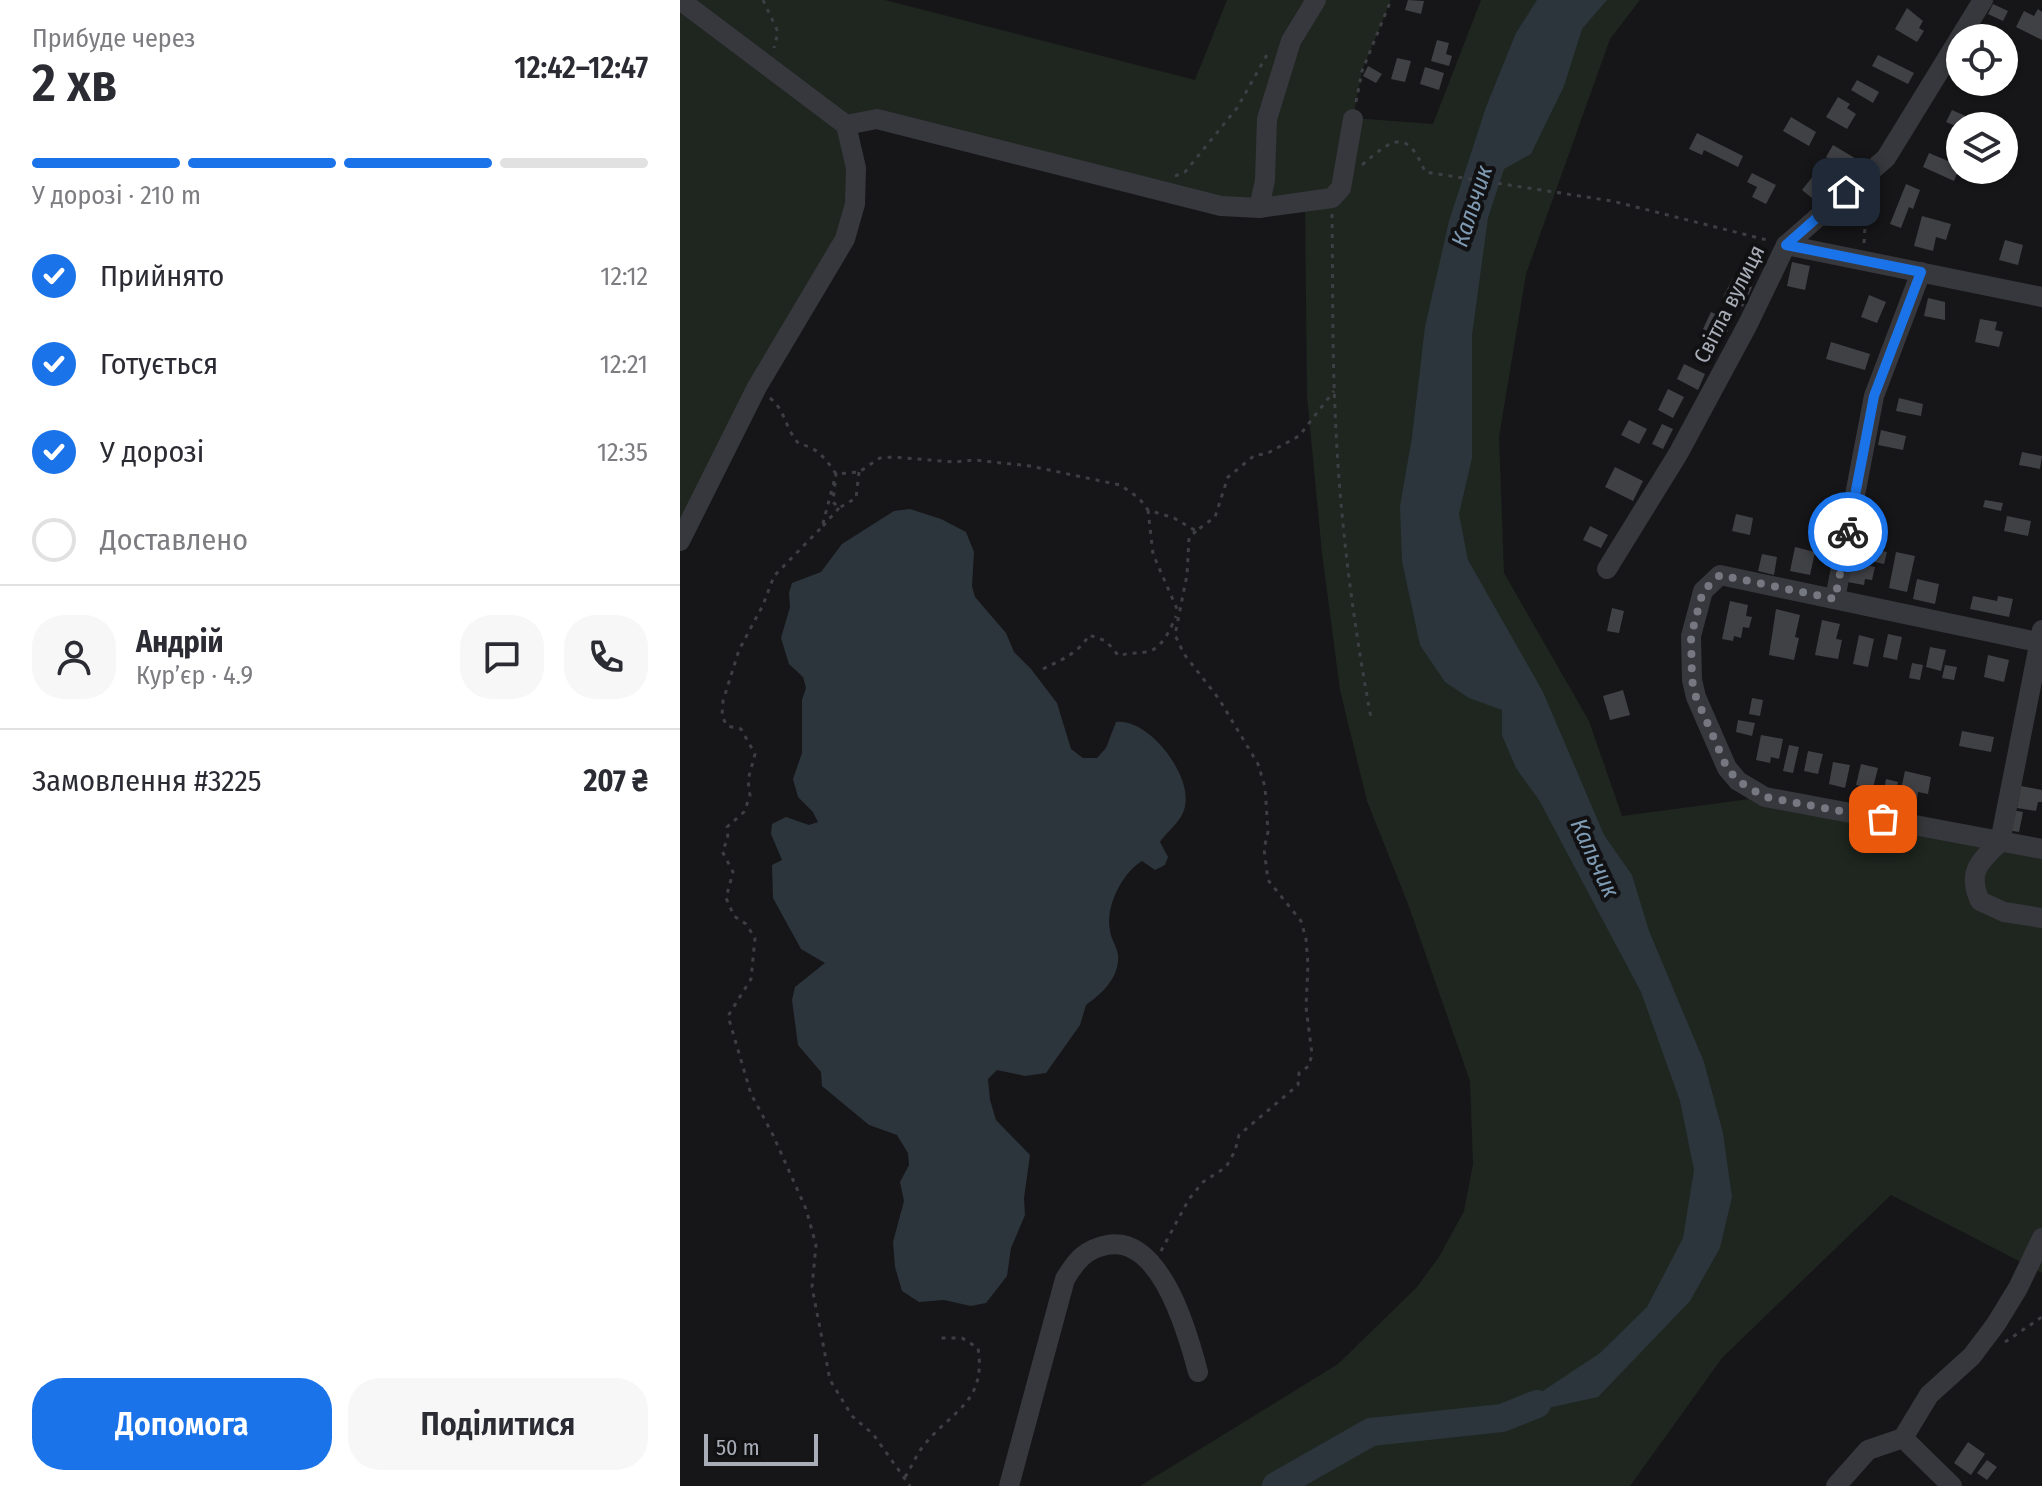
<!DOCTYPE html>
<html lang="uk">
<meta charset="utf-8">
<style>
:root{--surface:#fff;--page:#f7f7f7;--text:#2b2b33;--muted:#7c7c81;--line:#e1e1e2;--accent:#1a73e8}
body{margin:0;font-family:"Fira Sans Condensed",sans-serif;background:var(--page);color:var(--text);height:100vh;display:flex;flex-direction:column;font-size:30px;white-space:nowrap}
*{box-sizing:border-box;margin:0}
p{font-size:26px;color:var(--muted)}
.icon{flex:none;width:44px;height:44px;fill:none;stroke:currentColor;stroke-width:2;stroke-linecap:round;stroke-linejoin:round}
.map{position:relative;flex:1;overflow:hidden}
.drawer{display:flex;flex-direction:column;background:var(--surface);width:680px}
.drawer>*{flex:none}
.buttons{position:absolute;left:1266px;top:24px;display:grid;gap:16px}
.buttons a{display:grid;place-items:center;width:72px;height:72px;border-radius:50%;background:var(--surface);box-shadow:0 2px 6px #0004;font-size:40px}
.scale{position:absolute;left:24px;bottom:20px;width:114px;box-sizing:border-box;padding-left:8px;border:4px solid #a8adb8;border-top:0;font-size:22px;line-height:28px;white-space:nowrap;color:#a8adb8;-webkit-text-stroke:6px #111113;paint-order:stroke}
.pin{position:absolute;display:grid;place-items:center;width:68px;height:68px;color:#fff;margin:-34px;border-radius:16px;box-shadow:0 4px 12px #0006}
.courier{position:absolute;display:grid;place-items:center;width:80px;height:80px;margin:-40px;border:6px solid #1a73e8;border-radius:50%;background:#fff;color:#222;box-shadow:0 2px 10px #0007}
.headline em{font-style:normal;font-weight:600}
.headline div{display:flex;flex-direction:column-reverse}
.headline{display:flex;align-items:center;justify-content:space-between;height:136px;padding:0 32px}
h1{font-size:52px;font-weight:600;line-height:60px}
.bar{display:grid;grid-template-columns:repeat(4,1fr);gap:12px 8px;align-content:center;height:96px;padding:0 32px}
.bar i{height:10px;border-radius:6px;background:var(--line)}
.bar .active{background:var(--accent)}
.bar p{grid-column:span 4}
.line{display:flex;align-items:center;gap:20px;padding:0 32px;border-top:2px solid var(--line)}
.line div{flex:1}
.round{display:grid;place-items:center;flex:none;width:84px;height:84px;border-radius:32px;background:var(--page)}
ol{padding:0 32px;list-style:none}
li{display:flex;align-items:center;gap:24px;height:88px}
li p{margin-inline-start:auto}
li .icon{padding:8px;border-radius:50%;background:var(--accent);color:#fff;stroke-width:4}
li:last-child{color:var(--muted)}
li i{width:44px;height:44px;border:4px solid var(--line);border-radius:50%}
.button{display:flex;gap:16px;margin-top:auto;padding:16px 32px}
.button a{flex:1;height:92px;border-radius:32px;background:var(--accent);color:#fff;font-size:32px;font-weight:600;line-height:92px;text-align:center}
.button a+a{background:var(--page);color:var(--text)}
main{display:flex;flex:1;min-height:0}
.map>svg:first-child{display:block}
.green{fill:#1e261f}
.water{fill:#2c353c}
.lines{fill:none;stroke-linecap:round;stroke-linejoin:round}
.river{stroke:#2c353c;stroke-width:28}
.building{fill:#404145}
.path{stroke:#3d3f44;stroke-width:3;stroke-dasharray:4 6;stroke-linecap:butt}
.minor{stroke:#37383d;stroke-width:20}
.done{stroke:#757880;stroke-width:8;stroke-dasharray:0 14.4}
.route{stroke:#1a73e8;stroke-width:10}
.labels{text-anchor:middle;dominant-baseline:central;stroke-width:8;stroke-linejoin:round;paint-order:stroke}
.street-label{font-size:22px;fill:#a8adb8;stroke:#111113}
.water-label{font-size:24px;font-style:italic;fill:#7f9bb3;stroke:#111113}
</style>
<main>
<section class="drawer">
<div class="headline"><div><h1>2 хв</h1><p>Прибуде через</p></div><em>12:42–12:47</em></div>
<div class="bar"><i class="active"></i><i class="active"></i><i class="active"></i><i></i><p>У дорозі · 210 m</p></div>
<ol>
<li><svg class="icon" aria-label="check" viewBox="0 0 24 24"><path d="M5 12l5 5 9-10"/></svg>Прийнято<p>12:12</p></li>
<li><svg class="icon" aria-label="check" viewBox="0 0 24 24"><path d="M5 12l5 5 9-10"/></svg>Готується<p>12:21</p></li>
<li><svg class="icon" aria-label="check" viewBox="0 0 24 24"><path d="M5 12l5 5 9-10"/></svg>У дорозі<p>12:35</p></li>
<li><i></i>Доставлено</li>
</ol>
<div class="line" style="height:144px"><a class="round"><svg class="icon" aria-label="person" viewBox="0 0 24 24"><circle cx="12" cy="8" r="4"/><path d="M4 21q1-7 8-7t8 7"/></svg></a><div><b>Андрій</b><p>Кур’єр · 4.9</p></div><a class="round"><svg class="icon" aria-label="chat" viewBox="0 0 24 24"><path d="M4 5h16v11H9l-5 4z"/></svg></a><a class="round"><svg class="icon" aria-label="phone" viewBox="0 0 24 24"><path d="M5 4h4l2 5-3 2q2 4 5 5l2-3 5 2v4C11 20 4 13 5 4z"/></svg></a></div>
<div class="line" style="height:104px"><div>Замовлення #3225</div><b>207 ₴</b></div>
<div class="button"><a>Допомога</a><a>Поділитися</a></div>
</section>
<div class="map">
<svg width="1362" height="1486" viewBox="0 0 1362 1486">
<rect width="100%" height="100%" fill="#161618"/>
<path class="green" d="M 0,0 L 205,0 L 515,80 L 547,0 L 711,0 L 682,71 L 673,118 L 753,124 L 801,0 L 960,0 L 930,39 L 846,274 L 819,437 L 824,573 L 909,721 L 942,816 L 1085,797 L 1362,849 L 1362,1273 L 1211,1195 L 1042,1358 L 950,1486 L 460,1486 L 658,1364 L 736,1288 L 759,1257 L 784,1211 L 793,1164 L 790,1081 L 728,904 L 687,801 L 660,690 L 642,553 L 627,396 L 625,203 L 579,208 L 197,119 L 166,125 L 175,204 L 0,541 Z"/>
<g class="water">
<path d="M 857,0 L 927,0 L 902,29 L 884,86 L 851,154 L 824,169 L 808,218 L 792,335 L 792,458 L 779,514 L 788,560 L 863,692 L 924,835 L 952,875 L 969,931 L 1024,1062 L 1043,1133 L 1052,1197 L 1040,1248 L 1010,1301 L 918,1397 L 822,1418 L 920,1353 L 967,1307 L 1003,1238 L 1014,1170 L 1000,1101 L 961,992 L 859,800 L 836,768 L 822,735 L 822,710 L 789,698 L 765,682 L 740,645 L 722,561 L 720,506 L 732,437 L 745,327 L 769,221 L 806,107 L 836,33 Z"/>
<path d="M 230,509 L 261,519 L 286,532 L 294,552 L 292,586 L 295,597 L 326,633 L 334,652 L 351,669 L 377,703 L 391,749 L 403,758 L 417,758 L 426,748 L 436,722 C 469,718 512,775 505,806 C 502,822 488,830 480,842 L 488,857 L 485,865 L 475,870 L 462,861 C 442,873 425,907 430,931 C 431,939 437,947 438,955 C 440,977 422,994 406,1005 L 400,1025 L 366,1073 L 345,1076 L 317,1070 L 308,1079 L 310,1100 L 316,1120 L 350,1155 L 344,1198 L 345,1215 L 331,1248 L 327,1276 L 306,1303 L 291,1306 L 264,1300 L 239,1302 L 222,1291 L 215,1267 L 213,1242 L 224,1201 L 220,1182 L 229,1165 L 228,1153 L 217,1135 L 189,1125 L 142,1086 L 141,1072 L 118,1045 L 112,1000 L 115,987 L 145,963 L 121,949 L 93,898 L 92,865 L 102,860 L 91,834 L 92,824 L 106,817 L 129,825 L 138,822 L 133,812 L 118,797 L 113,779 L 122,753 L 122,700 L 126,688 L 123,677 L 109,664 L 101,638 L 110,607 L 109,593 L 112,583 L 141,572 L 162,544 L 214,511 Z"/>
</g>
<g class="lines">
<path class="river" d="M 596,1486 L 691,1432 L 822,1418 L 857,1404"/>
</g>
<g class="building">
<path d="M 728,0 L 744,1 L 741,14 L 725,10 Z"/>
<path d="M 1313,4 L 1328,11 L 1323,21 L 1308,14 Z"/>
<path d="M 1227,8 L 1243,21 L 1239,28 L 1244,31 L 1237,42 L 1215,29 Z"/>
<path d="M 1358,9 L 1362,12 L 1362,40 L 1336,27 L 1344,11 L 1354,16 Z"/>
<path d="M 757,40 L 769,43 L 766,54 L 772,56 L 769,66 L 751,61 Z"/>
<path d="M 1198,55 L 1234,73 L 1228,84 L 1192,66 Z"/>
<path d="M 717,58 L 731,61 L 725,82 L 711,79 Z"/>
<path d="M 688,66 L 702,74 L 696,83 L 683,76 Z"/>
<path d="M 745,67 L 764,73 L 759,90 L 740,84 Z"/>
<path d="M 1177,80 L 1199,92 L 1193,103 L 1171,90 Z"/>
<path d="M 1158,97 L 1170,104 L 1167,108 L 1176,114 L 1167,129 L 1146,117 Z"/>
<path d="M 1272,110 L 1297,121 L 1295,126 L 1280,128 L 1266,122 Z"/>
<path d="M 1111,117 L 1136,132 L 1129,146 L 1103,131 Z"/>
<path d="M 1017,133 L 1063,156 L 1058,167 L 1024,150 L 1022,155 L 1009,149 Z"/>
<path d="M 1153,145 L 1178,160 L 1171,172 L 1146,157 Z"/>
<path d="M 1249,153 L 1280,166 L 1274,181 L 1243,167 Z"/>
<path d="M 1144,162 L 1159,174 L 1137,202 L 1122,190 Z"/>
<path d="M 1072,173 L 1096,185 L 1086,204 L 1072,197 L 1077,187 L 1067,182 Z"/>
<path d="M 1226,184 L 1240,190 L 1233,209 L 1229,207 L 1221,228 L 1210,224 Z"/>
<path d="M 1242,216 L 1271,224 L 1266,240 L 1256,237 L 1253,251 L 1234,246 Z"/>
<path d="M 1325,240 L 1343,245 L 1338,265 L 1319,260 Z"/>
<path d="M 1112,262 L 1130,266 L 1125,290 L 1107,286 Z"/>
<path d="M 1053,278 L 1072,287 L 1063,307 L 1043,297 Z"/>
<path d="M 1189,295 L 1206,302 L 1197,323 L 1181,317 Z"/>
<path d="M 1248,298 L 1265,302 L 1265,320 L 1244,316 Z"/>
<path d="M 1031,312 L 1052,322 L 1044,339 L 1023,329 Z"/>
<path d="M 1300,319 L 1317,322 L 1315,330 L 1323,332 L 1319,347 L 1295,342 Z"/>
<path d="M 1151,342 L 1190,354 L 1185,370 L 1146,359 Z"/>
<path d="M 1004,364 L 1025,374 L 1018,390 L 997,379 Z"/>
<path d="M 988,389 L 1004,397 L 993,418 L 978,410 Z"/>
<path d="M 1219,398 L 1243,404 L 1241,416 L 1216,411 Z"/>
<path d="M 949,420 L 967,429 L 959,444 L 941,435 Z"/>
<path d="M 982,424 L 993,429 L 983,449 L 972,444 Z"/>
<path d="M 1201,430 L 1226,436 L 1223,450 L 1198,445 Z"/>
<path d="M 1342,452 L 1362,456 L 1360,469 L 1339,465 Z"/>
<path d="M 935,467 L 963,481 L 953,501 L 925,487 Z"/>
<path d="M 1305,500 L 1323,503 L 1321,511 L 1303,507 Z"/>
<path d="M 1056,514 L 1073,518 L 1070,535 L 1052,531 Z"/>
<path d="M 1327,516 L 1351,521 L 1348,536 L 1324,531 Z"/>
<path d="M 910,526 L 928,535 L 921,548 L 903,540 Z"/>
<path d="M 1174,545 L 1207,552 L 1204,564 L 1172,557 Z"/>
<path d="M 1115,547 L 1135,552 L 1130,575 L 1110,571 Z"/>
<path d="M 1216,552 L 1235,556 L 1227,592 L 1209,588 Z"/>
<path d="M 1082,554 L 1097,557 L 1094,575 L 1078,571 Z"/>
<path d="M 1171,562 L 1195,567 L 1192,580 L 1185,579 L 1184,585 L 1167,582 Z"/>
<path d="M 1237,579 L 1259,584 L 1255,604 L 1233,599 Z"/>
<path d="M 1293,596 L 1317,601 L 1318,596 L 1333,599 L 1329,617 L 1290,609 Z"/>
<path d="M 1050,601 L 1068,605 L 1066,616 L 1072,617 L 1069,628 L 1063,627 L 1061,638 L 1054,636 L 1053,641 L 1042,639 Z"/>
<path d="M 932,608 L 944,611 L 939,633 L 927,631 Z"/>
<path d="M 1096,609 L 1120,615 L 1115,637 L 1119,638 L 1114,660 L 1089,655 Z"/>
<path d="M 1142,620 L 1160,624 L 1156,639 L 1162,640 L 1158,659 L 1135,655 Z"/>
<path d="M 1208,634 L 1222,637 L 1217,660 L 1203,657 Z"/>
<path d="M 1179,635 L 1194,639 L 1188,667 L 1173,664 Z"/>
<path d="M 1250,647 L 1266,650 L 1261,671 L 1246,667 Z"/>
<path d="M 1308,655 L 1329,660 L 1324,682 L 1304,677 Z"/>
<path d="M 1232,663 L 1243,665 L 1240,680 L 1229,678 Z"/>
<path d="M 1265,665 L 1277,667 L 1274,680 L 1262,678 Z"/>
<path d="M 943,690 L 950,715 L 930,720 L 923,696 Z"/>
<path d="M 1072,698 L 1083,700 L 1080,716 L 1069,714 Z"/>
<path d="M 1058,720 L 1075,723 L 1072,736 L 1056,732 Z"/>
<path d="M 1282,731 L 1314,737 L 1311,752 L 1279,746 Z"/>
<path d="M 1081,735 L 1103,739 L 1099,759 L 1091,757 L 1090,763 L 1076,760 Z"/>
<path d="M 1109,745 L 1119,747 L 1113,773 L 1103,771 Z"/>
<path d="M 1128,751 L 1143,754 L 1138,774 L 1124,771 Z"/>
<path d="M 1153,762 L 1170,765 L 1165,788 L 1149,784 Z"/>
<path d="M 1181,764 L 1198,768 L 1193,788 L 1176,785 Z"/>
<path d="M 1225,771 L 1251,777 L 1248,794 L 1238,792 L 1237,798 L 1220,794 Z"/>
<path d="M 1206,779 L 1218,782 L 1214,797 L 1203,795 Z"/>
<path d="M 1341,786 L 1362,790 L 1362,802 L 1358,802 L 1356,811 L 1337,808 Z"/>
<path d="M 1331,810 L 1343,812 L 1339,832 L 1327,830 Z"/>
<path d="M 1288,1442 L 1305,1454 L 1291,1475 L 1274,1463 Z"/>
<path d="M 1307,1460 L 1317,1467 L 1307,1480 L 1297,1473 Z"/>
</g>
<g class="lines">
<g class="path">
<path d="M 83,0 L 98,32 L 94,48"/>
<path d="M 676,102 L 682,71 L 711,0"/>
<path d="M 682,165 C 713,138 727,128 745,172 L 932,201 L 1091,241"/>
<path d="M 495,176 L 505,172 L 557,108 L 588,53"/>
<path d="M 652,214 C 653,279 652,344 655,409 C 659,513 672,616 691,718"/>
<path d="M 1184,243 L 1185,227 L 1198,188"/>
<path d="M 90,398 C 106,411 104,427 119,444 C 137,447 146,459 156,474 L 179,472 L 200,458 L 213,457 L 274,462 L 294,460 L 350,466 L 440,485 L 459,498 L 468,510 L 494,518 L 516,531 L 535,517 L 548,477 L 575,455 L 586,454 L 619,436 L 654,391"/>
<path d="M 179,472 L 176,498 L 159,508 L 153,502 L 156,474 L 142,527 L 94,576 L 83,605 L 59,650 L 43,701 L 42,716 L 47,726 L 61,729 L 75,754 L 68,780 L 70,796 L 64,812 L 47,827 L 48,839 L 42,851 L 53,872 L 46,898 L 54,916 L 66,924 L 75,938 L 71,979 L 48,1016 L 71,1094 L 93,1135 L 126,1209 L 136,1245 L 132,1287 L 150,1380 L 172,1416 L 193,1434 L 230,1486"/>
<path d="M 468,510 L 473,554 L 497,609"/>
<path d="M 143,526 L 159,508"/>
<path d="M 363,669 C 381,660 399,653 409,635 L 426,641 L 439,656 C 449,652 456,654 466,652 C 482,650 491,628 496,616"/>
<path d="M 481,1251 L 509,1199 L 523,1182 L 546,1167 L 555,1151 L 559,1135 L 618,1085 L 619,1073 L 629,1066 L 632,1054 L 626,1007 L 628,965 L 626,939 L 621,921 L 588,880 L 584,849 L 588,832 L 585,787 L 578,764 L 539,699 L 504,654 L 495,635 L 507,575 L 509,538 L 516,531"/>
<path d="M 1325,1342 L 1362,1317"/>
<path d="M 225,1477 C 231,1468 235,1458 241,1449 C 269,1411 307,1405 298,1348 L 282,1338 L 261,1338"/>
</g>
<g class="minor">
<path d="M 0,0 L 166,125 L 176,168 L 175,204 L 165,239 L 77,387 L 0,541"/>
<path d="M 166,125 L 197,119 L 541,206 L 579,208 L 652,198 L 661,188 L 673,119"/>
<path d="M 579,208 L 585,180 L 587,119 L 611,41 L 636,0"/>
<path d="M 1106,245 L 1362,297"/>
<path d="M 927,569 L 998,454 L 1068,324 L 1106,245 L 1206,158 L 1303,0"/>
<path d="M 1155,599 L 1194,396 L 1241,272"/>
<path d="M 1362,630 L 1320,842 C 1299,862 1287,872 1300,901 L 1324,912 L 1362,918"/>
<path d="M 1362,643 L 1040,575 L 1023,591 L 1011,636 L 1012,680 L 1016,697 L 1047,768 L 1058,781 L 1085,797 L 1362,849"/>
<path d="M 1223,1438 L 1272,1486"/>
<path d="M 329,1486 L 385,1279 C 396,1261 405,1249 427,1245 C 481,1235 508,1334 518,1372"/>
<path d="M 1156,1486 L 1188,1450 L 1223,1438 L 1249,1395 L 1292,1356 L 1316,1324 L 1338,1288 L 1362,1238"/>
</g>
</g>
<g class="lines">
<path class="done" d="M 1168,532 L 1155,599 L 1040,575 L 1023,591 L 1011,636 L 1012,680 L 1016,697 L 1047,768 L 1058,781 L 1085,797 L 1203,819"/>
<path class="route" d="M 1166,192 L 1106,245 L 1241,272 L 1194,396 L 1168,532"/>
</g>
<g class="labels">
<g class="street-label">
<text transform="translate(1049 304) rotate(-63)">Світла вулиця</text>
</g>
<g class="water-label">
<text transform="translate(792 206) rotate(-72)">Кальчик</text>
<text transform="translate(915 858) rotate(65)">Кальчик</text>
</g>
</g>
</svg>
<div class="buttons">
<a><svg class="icon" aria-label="locate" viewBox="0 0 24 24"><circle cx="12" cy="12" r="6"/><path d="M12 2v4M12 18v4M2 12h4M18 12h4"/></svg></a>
<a><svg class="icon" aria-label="layers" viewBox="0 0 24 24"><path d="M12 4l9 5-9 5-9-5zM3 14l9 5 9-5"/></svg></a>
</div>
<div class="scale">50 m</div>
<div class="pin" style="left:1203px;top:819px;background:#ea580c"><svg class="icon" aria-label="bag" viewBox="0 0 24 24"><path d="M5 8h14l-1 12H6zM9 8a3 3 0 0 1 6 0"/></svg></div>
<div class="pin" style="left:1166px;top:192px;background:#1f2937"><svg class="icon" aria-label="home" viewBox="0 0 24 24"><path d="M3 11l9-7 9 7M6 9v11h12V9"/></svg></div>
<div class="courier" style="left:1168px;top:532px"><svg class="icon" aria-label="bike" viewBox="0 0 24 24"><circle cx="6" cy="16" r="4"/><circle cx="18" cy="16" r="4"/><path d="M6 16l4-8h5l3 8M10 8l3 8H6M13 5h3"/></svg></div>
</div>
</main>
